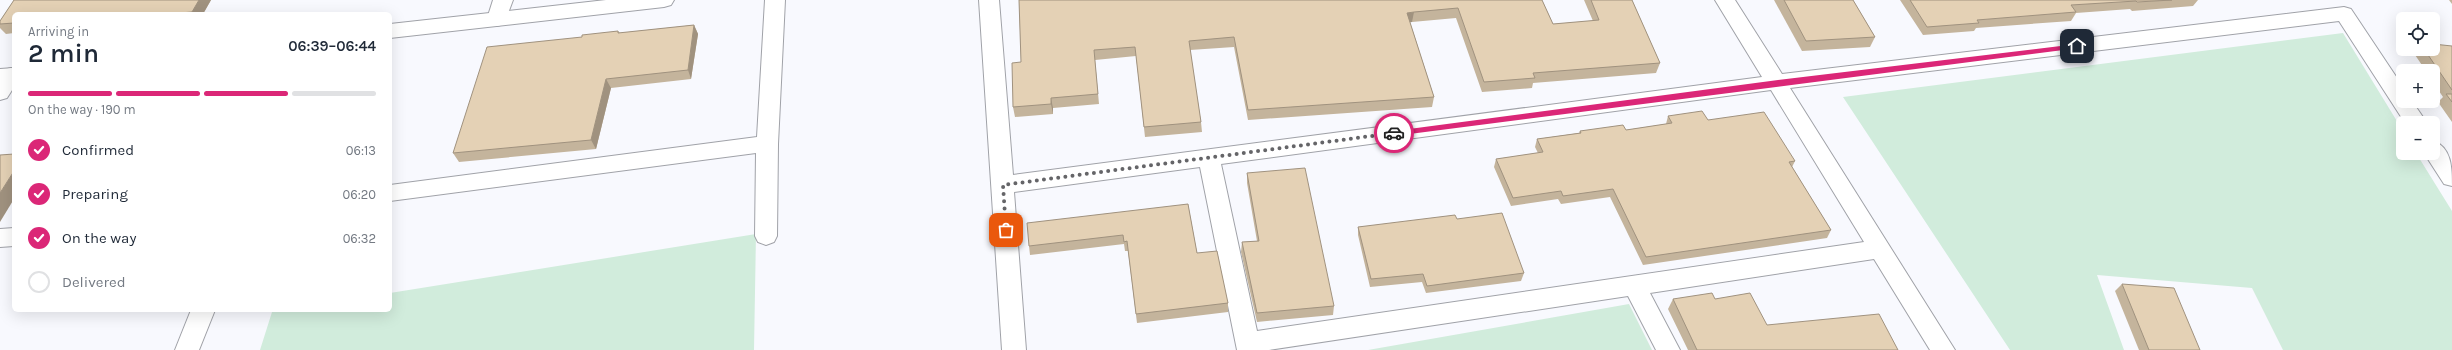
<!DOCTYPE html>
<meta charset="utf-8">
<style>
:root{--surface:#fff;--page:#f6f6f7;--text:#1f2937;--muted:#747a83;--line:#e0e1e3;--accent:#db2777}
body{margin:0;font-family:Karla,sans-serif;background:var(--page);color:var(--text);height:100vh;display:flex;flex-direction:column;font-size:15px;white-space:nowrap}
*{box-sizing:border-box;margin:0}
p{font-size:13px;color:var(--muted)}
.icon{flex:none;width:22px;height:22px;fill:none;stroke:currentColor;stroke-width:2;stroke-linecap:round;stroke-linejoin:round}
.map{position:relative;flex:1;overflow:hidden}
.details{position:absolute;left:12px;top:12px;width:380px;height:300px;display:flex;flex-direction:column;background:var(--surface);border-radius:6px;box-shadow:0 4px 16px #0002}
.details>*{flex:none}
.buttons{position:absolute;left:2396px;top:12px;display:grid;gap:8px}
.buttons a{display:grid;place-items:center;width:44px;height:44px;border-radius:6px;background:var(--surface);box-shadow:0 4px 16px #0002;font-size:20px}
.pin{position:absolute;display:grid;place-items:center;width:34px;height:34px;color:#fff;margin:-17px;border-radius:8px;box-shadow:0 2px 6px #0006}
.courier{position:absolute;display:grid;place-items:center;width:40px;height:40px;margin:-20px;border:3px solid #db2777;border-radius:50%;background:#fff;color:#222;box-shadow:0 1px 5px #0007}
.headline em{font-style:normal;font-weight:600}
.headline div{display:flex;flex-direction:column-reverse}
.headline{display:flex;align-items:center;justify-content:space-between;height:68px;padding:0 16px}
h1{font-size:26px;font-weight:600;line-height:30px}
.bar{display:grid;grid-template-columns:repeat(4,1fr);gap:6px 4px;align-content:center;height:48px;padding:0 16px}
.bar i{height:5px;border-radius:3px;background:var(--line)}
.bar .current{background:var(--accent)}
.bar p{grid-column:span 4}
ol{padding:0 16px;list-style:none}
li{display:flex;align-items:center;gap:12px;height:44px}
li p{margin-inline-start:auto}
li .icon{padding:4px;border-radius:50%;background:var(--accent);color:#fff;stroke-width:4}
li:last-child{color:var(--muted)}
li i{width:22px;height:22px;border:2px solid var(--line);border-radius:50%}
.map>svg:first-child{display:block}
.green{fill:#d1ecdc}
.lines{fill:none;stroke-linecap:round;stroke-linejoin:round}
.minor-casing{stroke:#a0a2a8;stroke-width:2}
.tertiary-casing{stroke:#a0a2a8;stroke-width:2}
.minor{fill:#fff;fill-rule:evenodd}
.tertiary{fill:#fff;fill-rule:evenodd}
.wall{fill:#c4b49c}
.shaded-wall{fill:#a0927f}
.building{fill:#e4d1b5;stroke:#a0927f}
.route{fill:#db2777}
.done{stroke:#656568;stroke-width:4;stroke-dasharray:0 7.2}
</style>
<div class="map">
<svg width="2452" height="350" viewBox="0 0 2452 350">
<rect width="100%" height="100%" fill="#f8f9fe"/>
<g class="green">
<path d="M 2343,33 L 2403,131 L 2403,153 L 2416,153 L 2452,211 L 2452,350 L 2283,350 L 2252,288 L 2097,275 L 2124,350 L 2010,350 L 1843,97 Z"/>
<path d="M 756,234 L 754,350 L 260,350 L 272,312 L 390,310 L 390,293 Z"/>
<path d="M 1629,304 L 1652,350 L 1368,350 Z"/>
</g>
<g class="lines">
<g class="minor-casing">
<g id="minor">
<path d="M 493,0 L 513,0 L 504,24 L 497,26 L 490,24 L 487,19 Z"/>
<path d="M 765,0 L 785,0 L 778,144 L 777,236 L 774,242 L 766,245 L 758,242 L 755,236 L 756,153 L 390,201 L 390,185 L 757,137 Z"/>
<path d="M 979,0 L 999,0 L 1013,175 L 1762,77 L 1715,0 L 1735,0 L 1782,74 L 2344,7 L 2351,9 L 2403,87 L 2403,101 L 2412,101 L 2427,123 L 2405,123 L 2339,21 L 1790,88 L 1955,350 L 1930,350 L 1874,259 L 1650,293 L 1680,350 L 1656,350 L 1628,296 L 1269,350 L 1237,350 L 1200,167 L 1014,192 L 1026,350 L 1002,350 ZM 1771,90 L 1864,242 L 1257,331 L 1221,164 Z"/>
<path d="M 11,68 L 14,69 L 14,87 L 7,98 L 0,100 L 0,76 L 4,70 Z"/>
<path d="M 2433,141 C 2452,147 2452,169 2452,186 L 2444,184 L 2424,153 L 2433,153 Z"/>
<path d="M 14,228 L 14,246 L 0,247 L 0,229 Z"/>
<path d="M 191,310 L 215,310 L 199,350 L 175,350 Z"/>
</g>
</g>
<g class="tertiary-casing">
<g id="tertiary">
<path d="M 606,0 L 674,0 L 671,5 L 664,7 L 390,38 L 390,24 Z"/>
<path d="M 14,68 L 14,82 L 0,83 L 0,69 Z"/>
</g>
</g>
<use href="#minor" class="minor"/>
<use href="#tertiary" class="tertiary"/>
</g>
<g class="wall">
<path d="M 14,0 L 211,0 L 203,14 L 14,14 L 14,33 L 6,34 L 0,28 L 0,21 Z"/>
<path d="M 1019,0 L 1542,0 L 1553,24 L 1593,21 L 1584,0 L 1632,0 L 1660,63 L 1656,73 L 1533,83 L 1532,88 L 1482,92 L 1456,18 L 1412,22 L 1410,22 L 1434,97 L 1432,107 L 1248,120 L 1234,47 L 1190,50 L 1201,122 L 1202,132 L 1145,137 L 1136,56 L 1095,60 L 1099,104 L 1053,108 L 1053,114 L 1015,117 L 1013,107 L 1021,62 Z"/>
<path d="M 1774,0 L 1853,0 L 1875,37 L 1870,47 L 1802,51 Z"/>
<path d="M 1900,0 L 2198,0 L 2193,6 L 2132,11 L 2130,9 L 2076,13 L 2071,21 L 1976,28 L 1974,31 L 1923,35 Z"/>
<path d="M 2449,0 L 2452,0 L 2452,4 Z"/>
<path d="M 694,25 L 698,34 L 691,79 L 611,88 L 596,149 L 459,162 L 453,153 L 582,37 L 618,31 L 620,33 Z"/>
<path d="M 2452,46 L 2452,122 L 2438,102 L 2443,97 L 2433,82 L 2433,71 L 2426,71 L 2413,52 L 2416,49 L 2433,49 Z"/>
<path d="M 1668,116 L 1708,120 L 1795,161 L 1792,167 L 1831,230 L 1827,238 L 1643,265 L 1610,197 L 1561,204 L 1558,199 L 1511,206 L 1494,167 L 1496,159 L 1538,153 L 1535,147 L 1537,139 L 1579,133 L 1580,131 L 1626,130 L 1666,124 Z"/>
<path d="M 1247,173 L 1334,306 L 1333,315 L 1257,322 L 1241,252 L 1242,242 L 1257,241 L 1247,183 Z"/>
<path d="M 1188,204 L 1197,253 L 1228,303 L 1228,312 L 1137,323 L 1128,251 L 1125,251 L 1124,244 L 1030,255 L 1029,246 Z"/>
<path d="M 1457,219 L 1524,273 L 1521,281 L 1426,293 L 1422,282 L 1370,287 L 1358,235 L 1358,227 Z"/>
<path d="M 2122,284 L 2200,350 L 2139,350 L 2115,291 Z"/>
<path d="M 1673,299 L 1715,299 L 1767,325 L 1898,350 L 1688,350 L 1668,309 Z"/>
</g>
<g class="shaded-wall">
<path d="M 199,0 L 211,0 L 203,14 L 193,14 L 192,12 Z"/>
<path d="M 1414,12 L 1412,22 L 1406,23 L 1407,13 Z"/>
<path d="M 694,25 L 698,34 L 691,79 L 688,70 Z"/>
<path d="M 606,79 L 611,88 L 596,149 L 591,140 Z"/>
<path d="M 1051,98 L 1053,108 L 1053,114 L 1051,104 Z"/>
<path d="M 14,171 L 14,199 L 0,222 L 0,193 Z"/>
</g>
<g class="building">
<path d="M 14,0 L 199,0 L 192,12 L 168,14 L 14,14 L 14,23 L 0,24 L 0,21 Z"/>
<path d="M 1019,0 L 1542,0 L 1553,24 L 1599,20 L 1591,0 L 1632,0 L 1660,63 L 1533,73 L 1535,78 L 1484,82 L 1458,8 L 1414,12 L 1407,13 L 1434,97 L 1248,110 L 1234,37 L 1189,41 L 1201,122 L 1144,127 L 1135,47 L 1094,50 L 1098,94 L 1051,98 L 1051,104 L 1013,107 L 1012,63 L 1021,62 Z"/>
<path d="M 1784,0 L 1853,0 L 1875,37 L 1806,41 Z"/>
<path d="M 1910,0 L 2172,0 L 2137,2 L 2136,1 L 2071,5 L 2076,12 L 1977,20 L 1979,23 L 1927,27 Z"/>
<path d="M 694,25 L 688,70 L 606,79 L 591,140 L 453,153 L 487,47 L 582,37 L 582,35 L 618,31 L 618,33 Z"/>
<path d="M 2433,44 L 2452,46 L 2452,90 L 2424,49 L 2433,49 Z"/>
<path d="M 2446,94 L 2452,94 L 2452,102 Z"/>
<path d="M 1702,111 L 1708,120 L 1764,112 L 1795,161 L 1789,162 L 1831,230 L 1646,257 L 1613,189 L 1563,196 L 1561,191 L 1513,198 L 1496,159 L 1543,152 L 1537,139 L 1581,133 L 1580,131 L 1623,125 L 1626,130 L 1672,123 L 1668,116 Z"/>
<path d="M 14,154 L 14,171 L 0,193 L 0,155 Z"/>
<path d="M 1305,168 L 1334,306 L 1257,313 L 1242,242 L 1259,241 L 1247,173 Z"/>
<path d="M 1188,204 L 1197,253 L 1217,251 L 1228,303 L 1136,314 L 1127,241 L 1124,242 L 1123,235 L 1029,246 L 1027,223 Z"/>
<path d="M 1502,213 L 1524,273 L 1427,286 L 1423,274 L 1371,279 L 1358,227 L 1455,215 L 1457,219 Z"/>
<path d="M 2122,284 L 2174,288 L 2200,350 L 2149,350 Z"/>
<path d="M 1712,293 L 1715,299 L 1750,293 L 1767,325 L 1879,314 L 1898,350 L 1697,350 L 1673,299 Z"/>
</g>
<path class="route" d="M 2077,44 L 2079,48 L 1394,136 L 1391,133 L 1394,131 L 1778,80 Z"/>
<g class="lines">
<path class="done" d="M 1006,230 L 1003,185 L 1394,133"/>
</g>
</svg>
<div class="buttons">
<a><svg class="icon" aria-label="locate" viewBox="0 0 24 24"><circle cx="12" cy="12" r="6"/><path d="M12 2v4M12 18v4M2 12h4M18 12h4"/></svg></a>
<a>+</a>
<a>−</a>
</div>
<div class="pin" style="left:1006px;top:230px;background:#ea580c"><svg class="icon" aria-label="bag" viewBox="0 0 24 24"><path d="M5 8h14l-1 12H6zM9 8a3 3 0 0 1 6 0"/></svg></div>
<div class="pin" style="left:2077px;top:46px;background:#1f2937"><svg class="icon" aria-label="home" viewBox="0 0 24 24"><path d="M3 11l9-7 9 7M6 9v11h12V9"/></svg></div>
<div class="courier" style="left:1394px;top:133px"><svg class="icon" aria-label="car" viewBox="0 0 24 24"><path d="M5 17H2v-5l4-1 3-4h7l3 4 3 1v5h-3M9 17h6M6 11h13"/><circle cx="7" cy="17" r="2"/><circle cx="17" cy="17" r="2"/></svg></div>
<section class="details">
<div class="headline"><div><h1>2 min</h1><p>Arriving in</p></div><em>06:39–06:44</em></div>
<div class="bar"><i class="current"></i><i class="current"></i><i class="current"></i><i></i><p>On the way · 190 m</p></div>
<ol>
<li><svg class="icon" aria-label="check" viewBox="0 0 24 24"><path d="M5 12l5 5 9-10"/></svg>Confirmed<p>06:13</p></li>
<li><svg class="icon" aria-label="check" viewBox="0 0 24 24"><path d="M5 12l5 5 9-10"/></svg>Preparing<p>06:20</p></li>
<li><svg class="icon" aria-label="check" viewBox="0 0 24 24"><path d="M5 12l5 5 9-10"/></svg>On the way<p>06:32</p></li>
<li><i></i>Delivered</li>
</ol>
</section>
</div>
